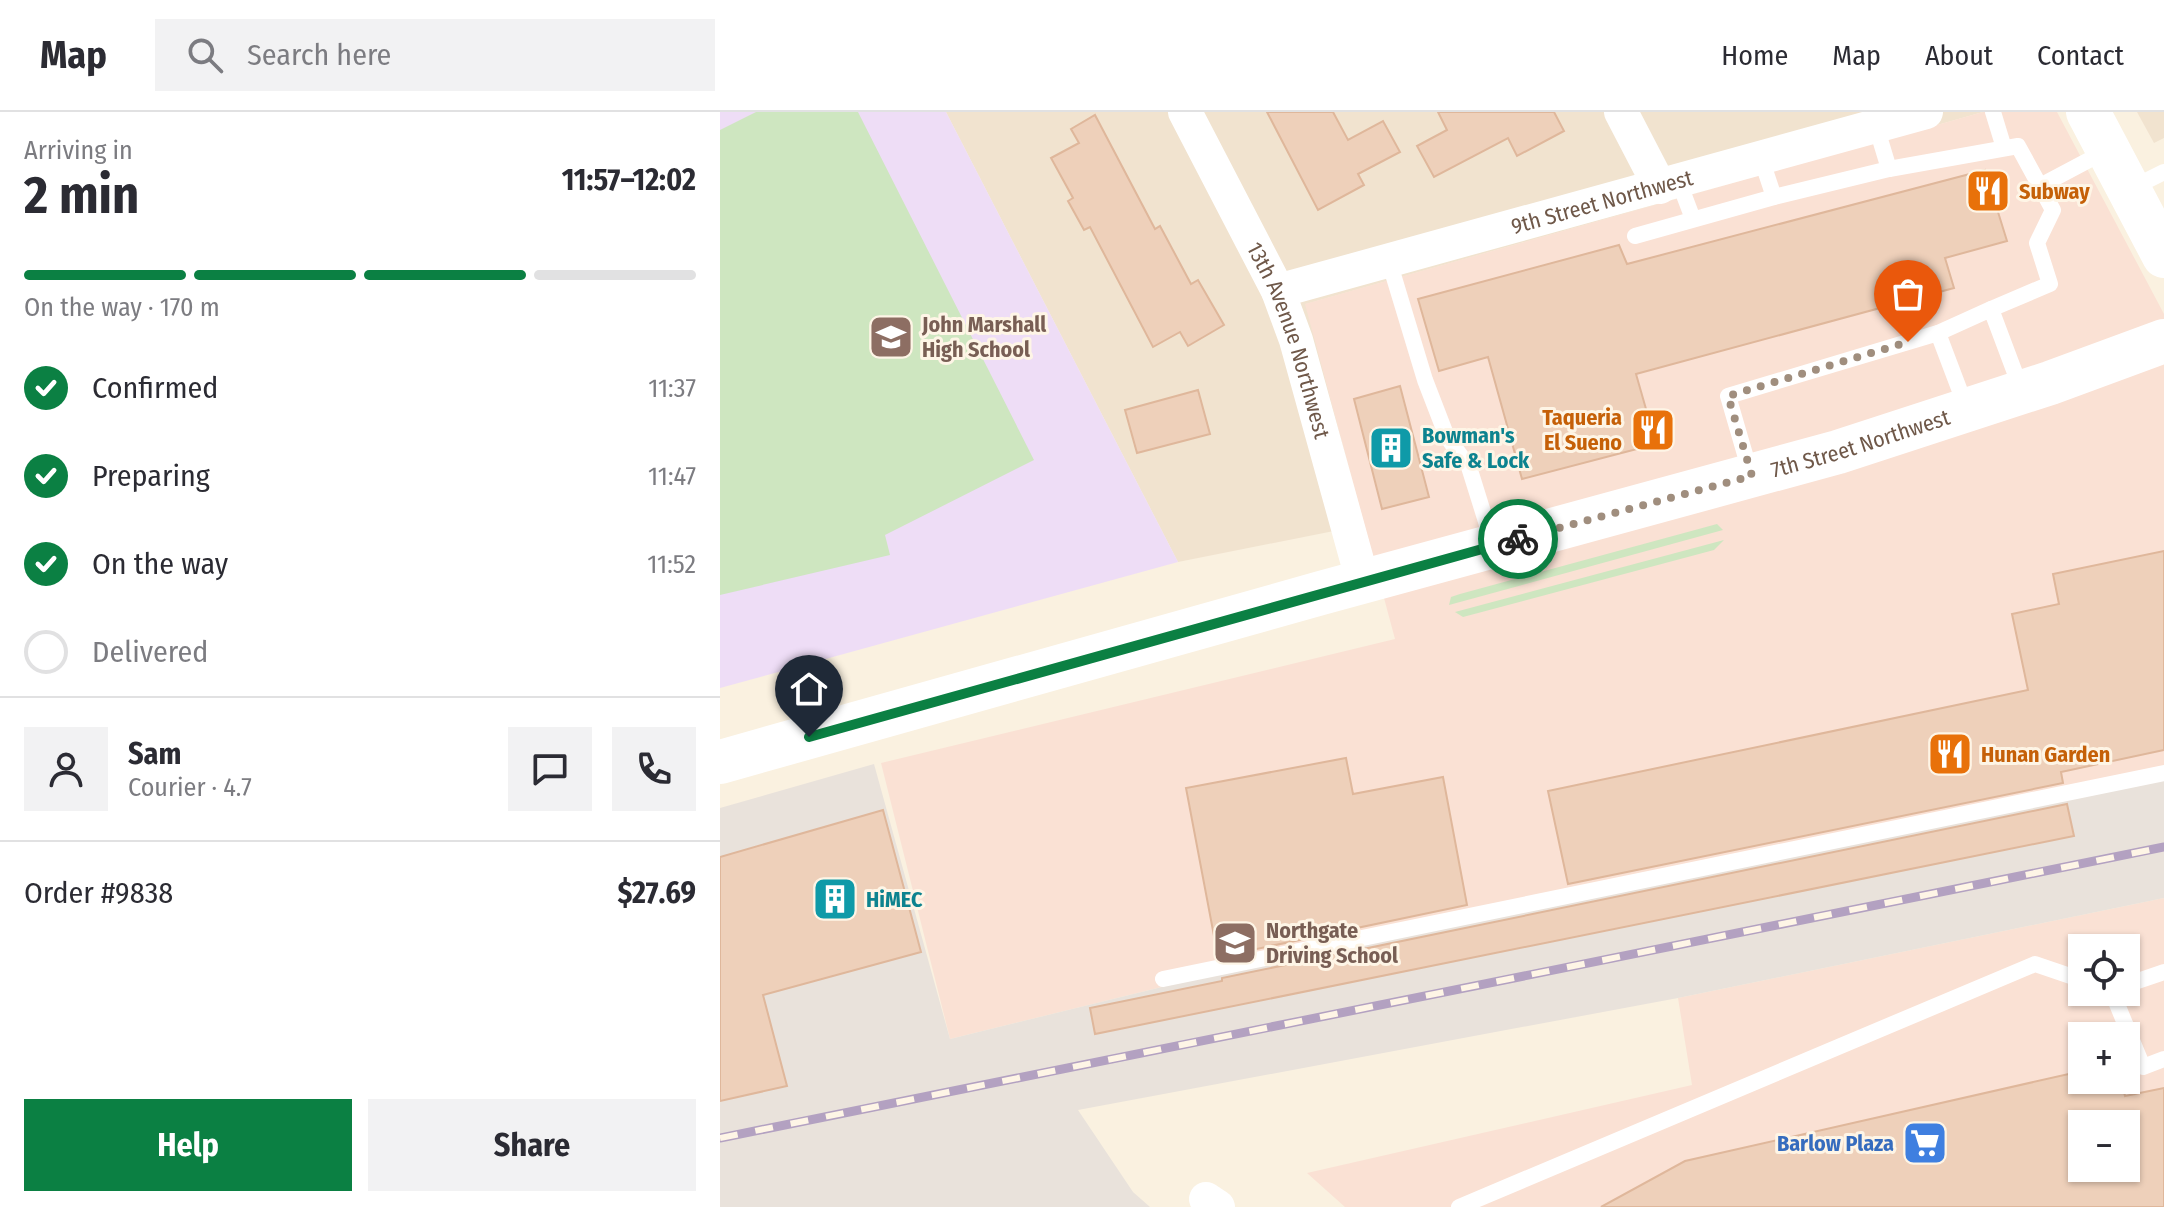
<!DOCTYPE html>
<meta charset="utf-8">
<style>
:root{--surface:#fff;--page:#f2f2f3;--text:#2b2b33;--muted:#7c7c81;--line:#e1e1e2;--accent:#0b8043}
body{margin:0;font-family:"Fira Sans Condensed",sans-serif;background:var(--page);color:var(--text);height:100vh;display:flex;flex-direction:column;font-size:30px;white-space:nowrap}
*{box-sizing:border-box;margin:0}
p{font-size:26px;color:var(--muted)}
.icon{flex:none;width:44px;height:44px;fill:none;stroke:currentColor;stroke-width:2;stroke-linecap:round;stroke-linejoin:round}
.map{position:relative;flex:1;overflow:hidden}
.side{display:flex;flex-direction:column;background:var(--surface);width:720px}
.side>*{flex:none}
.fabs{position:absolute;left:1348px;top:822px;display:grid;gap:16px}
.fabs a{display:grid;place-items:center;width:72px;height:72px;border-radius:0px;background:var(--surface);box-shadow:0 2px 6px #0004;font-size:40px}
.pin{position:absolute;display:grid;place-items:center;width:68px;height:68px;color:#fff;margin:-82px -34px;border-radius:50% 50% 50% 0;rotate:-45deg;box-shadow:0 0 8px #0007}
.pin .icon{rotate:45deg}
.courier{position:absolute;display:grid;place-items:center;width:80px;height:80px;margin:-40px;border:6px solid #0b8043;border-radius:50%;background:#fff;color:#222;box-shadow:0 2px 10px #0007}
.headline em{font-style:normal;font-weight:700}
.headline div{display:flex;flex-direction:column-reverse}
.headline{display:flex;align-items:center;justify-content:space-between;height:136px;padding:0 24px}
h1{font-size:52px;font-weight:700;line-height:60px}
.bar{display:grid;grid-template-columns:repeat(4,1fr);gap:12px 8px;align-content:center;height:96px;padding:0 24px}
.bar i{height:10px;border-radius:6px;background:var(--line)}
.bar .active{background:var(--accent)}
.bar p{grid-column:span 4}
.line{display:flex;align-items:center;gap:20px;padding:0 24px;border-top:2px solid var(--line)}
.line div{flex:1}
.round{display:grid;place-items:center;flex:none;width:84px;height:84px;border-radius:0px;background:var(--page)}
ol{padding:0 24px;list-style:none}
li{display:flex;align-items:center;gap:24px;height:88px}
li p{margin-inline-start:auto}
li .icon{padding:8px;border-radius:50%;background:var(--accent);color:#fff;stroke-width:4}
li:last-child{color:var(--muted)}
li i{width:44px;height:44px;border:4px solid var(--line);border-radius:50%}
.cta{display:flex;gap:16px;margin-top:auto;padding:16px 24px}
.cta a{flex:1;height:92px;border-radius:0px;background:var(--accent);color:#fff;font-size:32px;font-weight:700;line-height:92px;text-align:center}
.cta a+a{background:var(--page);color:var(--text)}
header{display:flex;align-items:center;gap:48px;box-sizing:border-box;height:112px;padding:0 40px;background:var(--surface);border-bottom:2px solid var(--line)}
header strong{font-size:38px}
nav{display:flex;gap:44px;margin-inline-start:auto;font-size:28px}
.search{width:560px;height:72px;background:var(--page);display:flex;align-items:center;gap:20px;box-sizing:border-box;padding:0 28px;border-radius:0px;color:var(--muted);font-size:30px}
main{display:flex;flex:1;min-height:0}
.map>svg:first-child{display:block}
.residential{fill:#f1e3cf}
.commercial{fill:#fae1d4;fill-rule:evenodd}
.industrial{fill:#e9e2db}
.education{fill:#eeddf6}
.green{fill:#cee6c0}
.building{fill:#eed0ba;stroke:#dfb79b;stroke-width:2;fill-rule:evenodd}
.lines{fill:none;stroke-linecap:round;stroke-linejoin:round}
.lane{stroke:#fff;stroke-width:16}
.street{stroke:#fff;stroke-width:34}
.secondary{stroke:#fff;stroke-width:44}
.rail-casing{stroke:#b3a1c1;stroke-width:9}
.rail{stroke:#fef5e6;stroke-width:6;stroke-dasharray:18;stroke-linecap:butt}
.done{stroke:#a08e7e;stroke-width:8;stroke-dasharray:0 14.4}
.route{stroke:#0b8043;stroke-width:10}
.labels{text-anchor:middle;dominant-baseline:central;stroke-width:6;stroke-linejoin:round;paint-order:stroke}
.food-label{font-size:22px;font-weight:bold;fill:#c56008;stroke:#fef5e6;text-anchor:start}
.street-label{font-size:22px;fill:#6f5849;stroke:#fef5e6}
.education-label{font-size:22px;font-weight:bold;fill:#785e54;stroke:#fef5e6;text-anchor:start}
.culture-label{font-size:22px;font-weight:bold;fill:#0d838f;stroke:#fef5e6;text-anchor:start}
.shop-label{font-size:22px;font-weight:bold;fill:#366cbe;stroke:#fef5e6;text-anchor:end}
</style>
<header>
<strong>Map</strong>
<div class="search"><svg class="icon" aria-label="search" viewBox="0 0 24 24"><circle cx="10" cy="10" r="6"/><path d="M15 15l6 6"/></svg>Search here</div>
<nav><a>Home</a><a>Map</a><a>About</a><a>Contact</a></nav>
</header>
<main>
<section class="side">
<div class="headline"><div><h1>2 min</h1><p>Arriving in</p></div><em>11:57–12:02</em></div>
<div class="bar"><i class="active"></i><i class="active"></i><i class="active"></i><i></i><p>On the way · 170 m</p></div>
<ol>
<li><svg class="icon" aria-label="check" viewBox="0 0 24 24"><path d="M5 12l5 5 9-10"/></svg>Confirmed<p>11:37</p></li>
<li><svg class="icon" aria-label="check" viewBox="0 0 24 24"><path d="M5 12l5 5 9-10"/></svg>Preparing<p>11:47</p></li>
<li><svg class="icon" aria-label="check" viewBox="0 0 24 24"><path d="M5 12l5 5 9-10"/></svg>On the way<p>11:52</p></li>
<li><i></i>Delivered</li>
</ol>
<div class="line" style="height:144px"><a class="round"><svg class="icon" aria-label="person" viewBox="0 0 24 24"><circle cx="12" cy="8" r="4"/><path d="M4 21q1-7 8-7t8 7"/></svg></a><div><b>Sam</b><p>Courier · 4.7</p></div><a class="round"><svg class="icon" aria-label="chat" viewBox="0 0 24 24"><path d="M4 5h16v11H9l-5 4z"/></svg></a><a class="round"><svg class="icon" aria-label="phone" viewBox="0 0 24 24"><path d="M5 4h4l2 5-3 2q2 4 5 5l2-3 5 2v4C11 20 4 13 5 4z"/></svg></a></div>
<div class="line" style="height:104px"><div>Order #9838</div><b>$27.69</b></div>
<div class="cta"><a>Help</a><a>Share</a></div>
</section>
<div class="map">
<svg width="1444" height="1095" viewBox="0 0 1444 1095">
<rect width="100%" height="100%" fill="#faf1e0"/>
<g class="residential">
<path d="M 226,0 L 1263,0 L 586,192 L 644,413 L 458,450 Z"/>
<path d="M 1417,0 L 1444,0 L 1444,26 L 1434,31 Z"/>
</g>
<g class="commercial">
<path d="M 1263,0 L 1337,0 L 1444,202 L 1444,666 L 511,858 L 230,927 L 161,651 L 675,527 L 585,192 Z"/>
<path d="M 1444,786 L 1444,1095 L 625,1095 L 587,1061 L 972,973 L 958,886 ZM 1362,836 L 1406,836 L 1406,880 L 1362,880 ZM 1362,924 L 1406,924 L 1406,968 L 1362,968 ZM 1362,1012 L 1406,1012 L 1406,1056 L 1362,1056 Z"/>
</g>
<path class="industrial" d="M 154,652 L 230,927 L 511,858 L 1444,666 L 1444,786 L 958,886 L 358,998 L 413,1080 L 430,1095 L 0,1095 L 0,696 Z"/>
<path class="education" d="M 0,0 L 226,0 L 458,450 L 0,576 Z"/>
<g class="green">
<path d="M 36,0 L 138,0 L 314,348 L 165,423 L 170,443 L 0,483 L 0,18 Z"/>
<path d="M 997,412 L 1003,418 L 729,493 L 731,485 L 740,482 Z"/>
<path d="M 1004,428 L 994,438 L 743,505 L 735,500 Z"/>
</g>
<g class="building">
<path d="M 547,0 L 613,0 L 628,28 L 663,9 L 680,40 L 638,62 L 644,73 L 598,98 Z"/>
<path d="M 718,0 L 834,0 L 844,19 L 797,44 L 788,26 L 714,65 L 697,34 L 727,18 Z"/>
<path d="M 375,3 L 435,117 L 440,114 L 471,172 L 478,168 L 504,213 L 468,234 L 460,220 L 433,235 L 370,115 L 364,118 L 348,89 L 353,86 L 331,46 L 359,31 L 351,17 Z"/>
<path d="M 1265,58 L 1287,129 L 1225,146 L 1234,176 L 916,262 L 936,332 L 802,367 L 768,245 L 719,259 L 698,187 L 899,133 L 907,152 Z"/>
<path d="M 680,274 L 709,385 L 662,397 L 634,287 Z"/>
<path d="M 478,278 L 490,322 L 417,341 L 405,298 Z"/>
<path d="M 1444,439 L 1444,638 L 1341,660 L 1343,671 L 848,772 L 828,679 L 1308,578 L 1292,502 L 1339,492 L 1333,462 Z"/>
<path d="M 626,646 L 633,682 L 723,665 L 747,793 L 498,845 L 466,676 Z"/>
<path d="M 1347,692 L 1354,724 L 375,922 L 370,896 L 502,869 L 502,866 Z"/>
<path d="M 163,698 L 201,840 L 43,883 L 67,974 L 0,989 L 0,745 Z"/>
<path d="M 1362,959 L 1362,968 L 1401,968 L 1405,984 L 1444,976 L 1444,1095 L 881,1095 L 965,1049 ZM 1362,1012 L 1406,1012 L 1406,1056 L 1362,1056 Z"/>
</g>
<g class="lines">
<g class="lane">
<path d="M 1273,0 L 1284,36"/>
<path d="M 1156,14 L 1169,57"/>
<path d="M 1041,46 L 1054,85"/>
<path d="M 959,70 L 973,107"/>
<path d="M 1320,74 L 1386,39"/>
<path d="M 1410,77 L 1444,60"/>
<path d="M 915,124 L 1054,85 L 1169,57 L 1298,34 L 1333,98 L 1317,131 L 1330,172 L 1271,197"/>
<path d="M 669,149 L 705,268 L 727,325 L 749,355 L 773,432"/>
<path d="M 1218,221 L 1246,295"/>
<path d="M 1031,363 L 1008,284 L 1218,221 L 1271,197 L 1301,277"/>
<path d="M 443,867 L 1444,661"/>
<path d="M 1406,873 L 1444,860"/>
<path d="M 1392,880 L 1423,955 L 1444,947"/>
<path d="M 739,1095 L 1315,852 L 1362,868"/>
</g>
<g class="street">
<path id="s1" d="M 465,0 L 558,179 L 576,228 L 643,470"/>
<path d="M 901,0 L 940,75"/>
<path id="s2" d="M 558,179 L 1206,0"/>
<path d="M 486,1087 L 498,1095"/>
</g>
<g class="secondary">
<path d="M 1368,0 L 1444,144"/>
<path id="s3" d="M 0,650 L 601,481 L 1118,340 L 1330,271 L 1444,229"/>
</g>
<g class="rail-casing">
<path id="rail" d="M 0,1026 L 1444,735"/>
</g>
<use href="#rail" class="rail"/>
</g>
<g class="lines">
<path class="done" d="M 798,427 L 1032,364 L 1008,284 L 1188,230"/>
<path class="route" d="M 89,625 L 798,427"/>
</g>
<defs>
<g id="restaurant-square" transform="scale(2.3)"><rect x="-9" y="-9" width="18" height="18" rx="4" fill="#e8710a" stroke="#fef5e6"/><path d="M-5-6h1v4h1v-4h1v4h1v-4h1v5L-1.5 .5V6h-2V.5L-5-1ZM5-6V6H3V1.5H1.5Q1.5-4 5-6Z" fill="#fff"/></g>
<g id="school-square" transform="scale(2.3)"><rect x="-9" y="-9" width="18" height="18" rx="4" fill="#8d6e63" stroke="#fef5e6"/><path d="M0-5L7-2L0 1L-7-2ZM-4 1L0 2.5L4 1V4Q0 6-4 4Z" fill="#fff"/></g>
<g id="building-square" transform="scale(2.3)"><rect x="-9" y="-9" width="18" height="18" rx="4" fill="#0f9aa8" stroke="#fef5e6"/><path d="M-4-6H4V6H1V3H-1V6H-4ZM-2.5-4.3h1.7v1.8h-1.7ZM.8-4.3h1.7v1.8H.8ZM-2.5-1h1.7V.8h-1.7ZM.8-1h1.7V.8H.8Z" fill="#fff"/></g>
<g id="supermarket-square" transform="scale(2.3)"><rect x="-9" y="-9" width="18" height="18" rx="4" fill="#3f7fe0" stroke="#fef5e6"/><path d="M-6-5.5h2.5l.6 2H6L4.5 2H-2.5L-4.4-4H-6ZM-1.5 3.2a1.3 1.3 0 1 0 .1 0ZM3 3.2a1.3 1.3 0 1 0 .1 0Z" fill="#fff"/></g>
</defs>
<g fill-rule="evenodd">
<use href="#restaurant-square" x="1268" y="79"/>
<use href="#school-square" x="171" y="225"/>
<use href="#restaurant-square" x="933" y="318"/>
<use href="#building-square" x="671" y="336"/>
<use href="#restaurant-square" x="1230" y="642"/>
<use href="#building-square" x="115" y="787"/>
<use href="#school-square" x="515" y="831"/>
<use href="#supermarket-square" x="1205" y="1031"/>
</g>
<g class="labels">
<g class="food-label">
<text x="1299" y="79">Subway</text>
<text x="902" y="305" text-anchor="end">Taqueria<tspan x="902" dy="25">El Sueno</tspan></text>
<text x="1261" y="642">Hunan Garden</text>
</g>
<g class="street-label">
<text stroke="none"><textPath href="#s2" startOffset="336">9th Street Northwest</textPath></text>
<text stroke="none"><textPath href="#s1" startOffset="252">13th Avenue Northwest</textPath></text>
<text stroke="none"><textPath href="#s3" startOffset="1184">7th Street Northwest</textPath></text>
</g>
<g class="education-label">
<text x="202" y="212">John Marshall<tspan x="202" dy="25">High School</tspan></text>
<text x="546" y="818">Northgate<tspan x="546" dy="25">Driving School</tspan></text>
</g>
<g class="culture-label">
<text x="702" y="323">Bowman's<tspan x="702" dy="25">Safe &amp; Lock</tspan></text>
<text x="146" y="787">HiMEC</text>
</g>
<g class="shop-label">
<text x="1174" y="1031">Barlow Plaza</text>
</g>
</g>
</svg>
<div class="fabs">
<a><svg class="icon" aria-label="locate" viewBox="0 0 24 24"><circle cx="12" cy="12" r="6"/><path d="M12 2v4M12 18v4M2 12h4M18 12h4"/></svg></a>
<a>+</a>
<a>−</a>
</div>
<div class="pin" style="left:1188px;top:230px;background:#ea580c"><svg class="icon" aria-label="bag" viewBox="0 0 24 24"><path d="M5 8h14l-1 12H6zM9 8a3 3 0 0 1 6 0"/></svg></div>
<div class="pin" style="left:89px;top:625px;background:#1f2937"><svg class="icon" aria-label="home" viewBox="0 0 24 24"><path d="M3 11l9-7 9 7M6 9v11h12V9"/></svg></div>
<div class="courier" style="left:798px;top:427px"><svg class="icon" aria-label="bike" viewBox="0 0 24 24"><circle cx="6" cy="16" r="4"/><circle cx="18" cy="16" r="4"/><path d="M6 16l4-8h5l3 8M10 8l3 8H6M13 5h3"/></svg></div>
</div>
</main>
